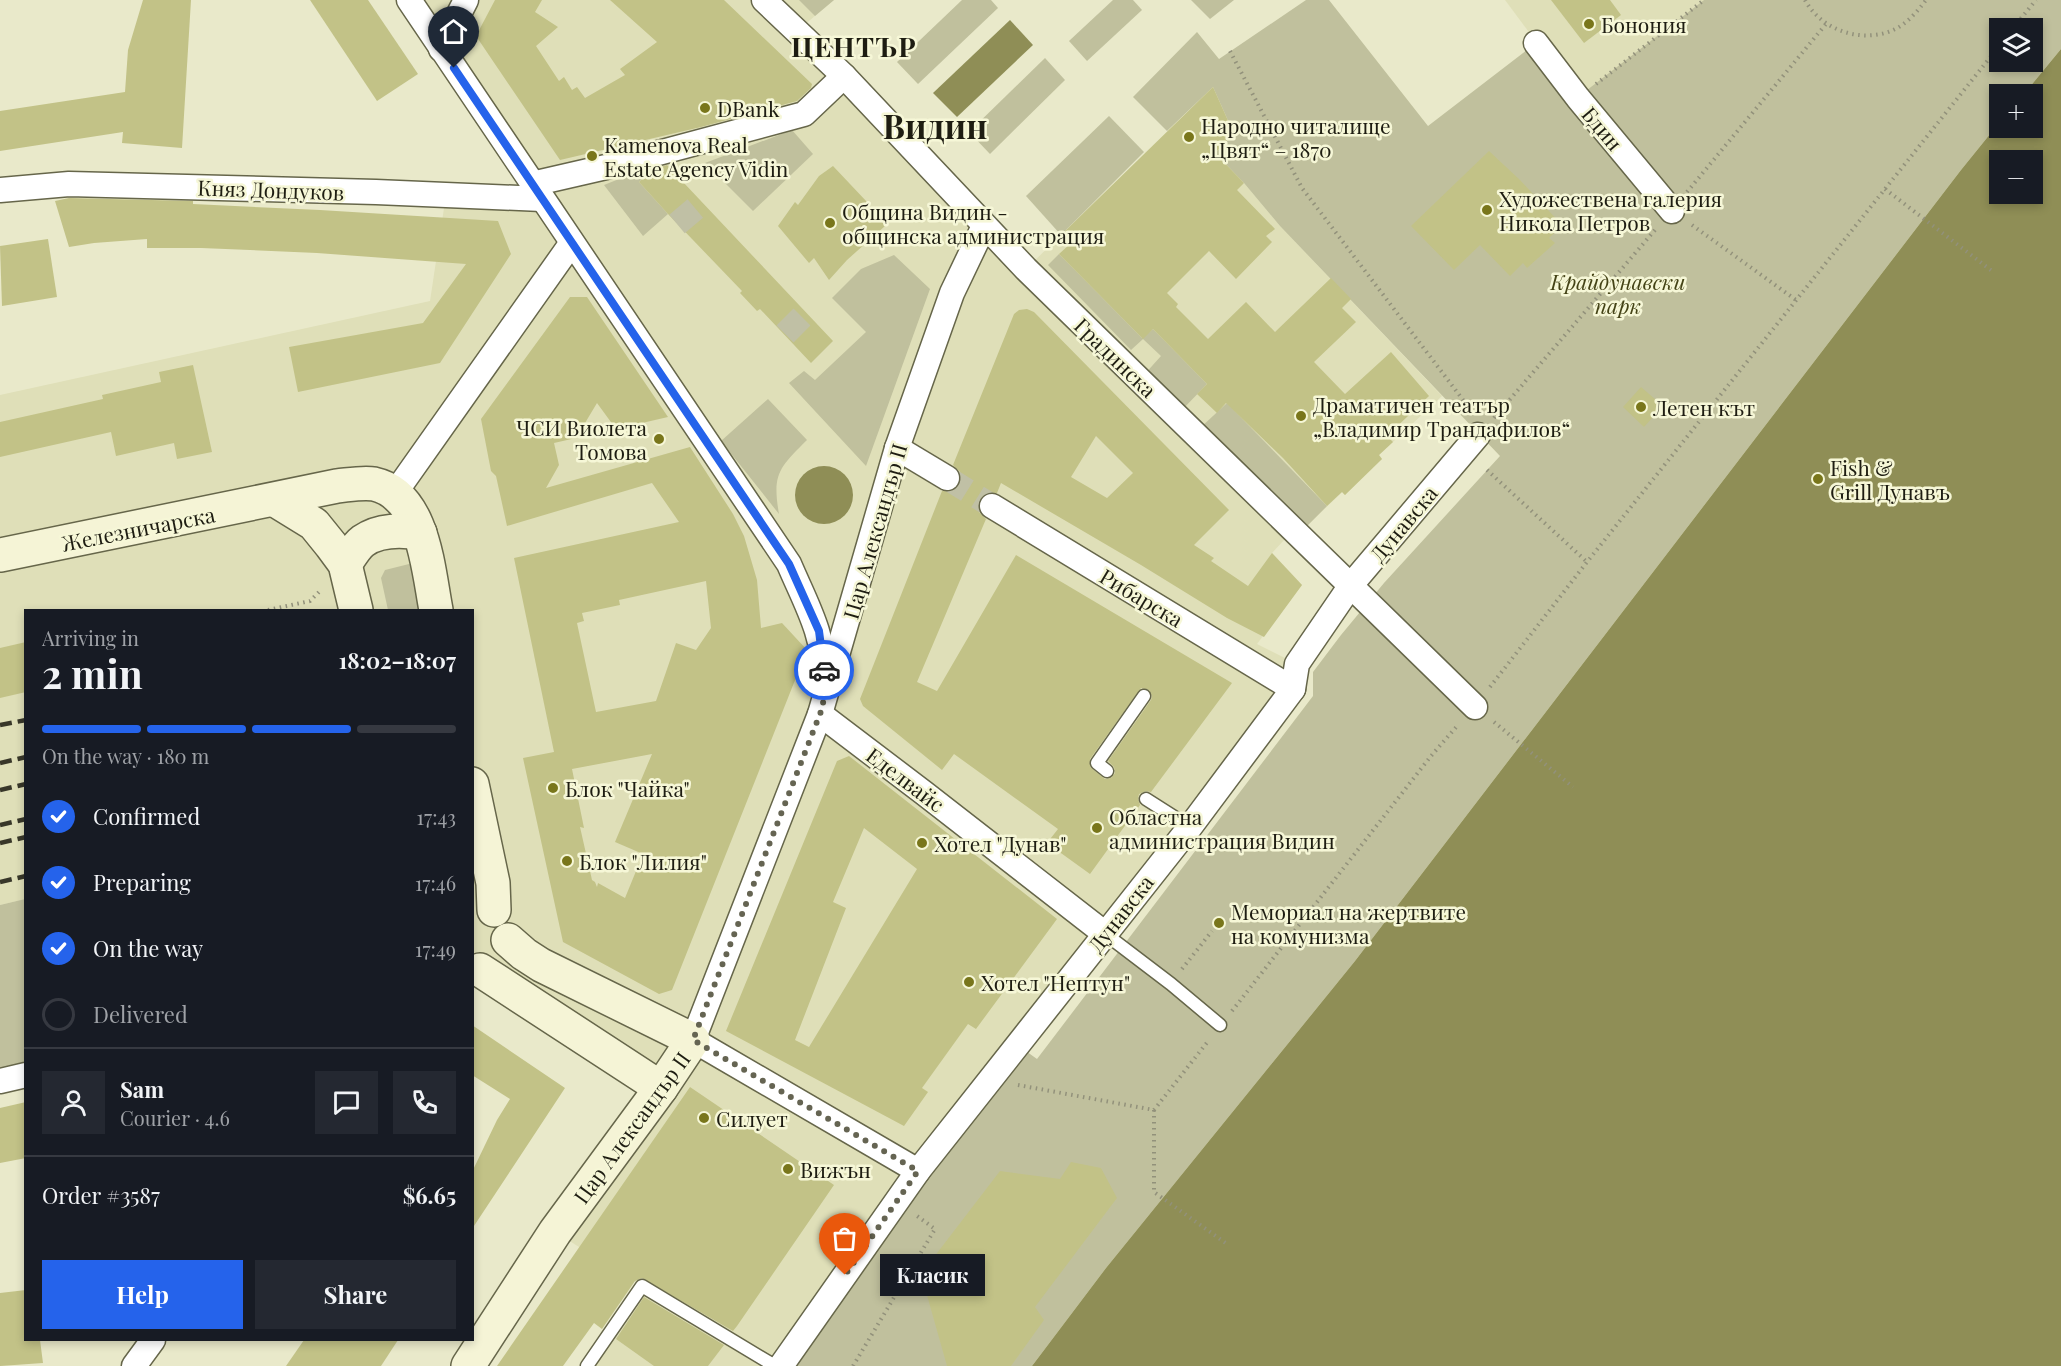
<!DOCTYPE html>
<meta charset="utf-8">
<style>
:root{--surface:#171b24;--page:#242831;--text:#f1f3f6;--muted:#9ea1a6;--line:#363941;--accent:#2563eb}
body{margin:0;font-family:"Playfair Display",serif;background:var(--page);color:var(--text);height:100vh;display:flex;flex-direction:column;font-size:22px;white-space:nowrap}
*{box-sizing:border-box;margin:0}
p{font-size:20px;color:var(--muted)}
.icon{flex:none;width:33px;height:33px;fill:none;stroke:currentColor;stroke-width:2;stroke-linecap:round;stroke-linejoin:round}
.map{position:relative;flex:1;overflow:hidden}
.side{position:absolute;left:24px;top:609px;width:450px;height:732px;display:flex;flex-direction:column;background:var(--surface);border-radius:0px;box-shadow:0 3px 9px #0003}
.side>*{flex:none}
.controls{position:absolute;left:1989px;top:18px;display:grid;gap:12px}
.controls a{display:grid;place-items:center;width:54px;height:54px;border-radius:0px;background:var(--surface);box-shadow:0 3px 9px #0003;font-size:30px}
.pin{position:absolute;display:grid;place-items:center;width:51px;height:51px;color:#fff;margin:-62px -26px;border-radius:50% 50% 50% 0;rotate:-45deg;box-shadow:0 0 6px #0007}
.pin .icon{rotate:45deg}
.courier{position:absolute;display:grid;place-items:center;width:60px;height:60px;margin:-30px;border:4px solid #2563eb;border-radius:50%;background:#fff;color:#222;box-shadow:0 2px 8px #0007}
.bubble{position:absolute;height:42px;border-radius:0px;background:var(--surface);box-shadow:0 3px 9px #0003;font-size:20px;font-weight:700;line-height:42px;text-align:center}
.head em{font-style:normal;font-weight:700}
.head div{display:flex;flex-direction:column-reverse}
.head{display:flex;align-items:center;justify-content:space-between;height:102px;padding:0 18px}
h1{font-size:39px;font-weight:700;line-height:45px}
.bar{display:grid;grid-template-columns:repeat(4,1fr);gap:9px 6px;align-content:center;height:72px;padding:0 18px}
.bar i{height:8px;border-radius:4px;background:var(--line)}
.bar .selected{background:var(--accent)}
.bar p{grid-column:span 4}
.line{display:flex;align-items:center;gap:15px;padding:0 18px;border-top:2px solid var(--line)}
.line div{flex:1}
.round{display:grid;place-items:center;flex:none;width:63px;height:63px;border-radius:0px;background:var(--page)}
ol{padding:0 18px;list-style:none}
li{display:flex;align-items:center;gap:18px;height:66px}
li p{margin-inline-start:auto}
li .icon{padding:6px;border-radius:50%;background:var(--accent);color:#fff;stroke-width:4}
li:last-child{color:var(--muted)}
li i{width:33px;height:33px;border:3px solid var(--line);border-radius:50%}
.primary-button{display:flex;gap:12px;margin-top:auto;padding:12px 18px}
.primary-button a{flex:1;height:69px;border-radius:0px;background:var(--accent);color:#fff;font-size:24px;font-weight:700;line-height:69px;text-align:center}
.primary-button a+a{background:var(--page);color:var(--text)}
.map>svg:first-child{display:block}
.built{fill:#dfdfb8}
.green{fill:#c0c09d;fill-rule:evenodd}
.water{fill:#8f8e56;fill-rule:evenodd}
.building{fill:#c2c287;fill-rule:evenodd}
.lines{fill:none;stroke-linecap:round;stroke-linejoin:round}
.street-tunnel{stroke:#c0c0a5;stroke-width:24;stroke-dasharray:24 12;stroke-linecap:butt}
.lane-casing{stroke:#66664a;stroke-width:15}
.street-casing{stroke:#66664a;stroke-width:27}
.secondary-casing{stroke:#66664a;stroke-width:36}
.path{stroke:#92917b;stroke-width:4;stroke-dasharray:1.5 4.5;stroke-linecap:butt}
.lane{stroke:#fff;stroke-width:12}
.street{stroke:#fff;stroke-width:24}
.secondary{stroke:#f5f4d6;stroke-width:33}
.rail{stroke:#383729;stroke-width:4.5;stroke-dasharray:12 6;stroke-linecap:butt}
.done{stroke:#656452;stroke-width:6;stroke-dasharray:0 10.8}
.route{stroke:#2563eb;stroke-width:8}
.poi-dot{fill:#79761b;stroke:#f6f7d7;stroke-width:2}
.labels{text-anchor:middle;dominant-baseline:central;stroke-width:5;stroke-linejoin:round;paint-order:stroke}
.poi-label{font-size:21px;fill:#1e1d12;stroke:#f6f7d7;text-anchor:start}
.street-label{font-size:21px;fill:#1e1d12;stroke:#f6f7d7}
.park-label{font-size:21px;font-style:italic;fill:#444316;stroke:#f6f7d7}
.district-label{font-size:27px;font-weight:bold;letter-spacing:1.5px;fill:#1e1d12;stroke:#f6f7d7}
.town-label{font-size:33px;font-weight:bold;fill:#1e1d12;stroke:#f6f7d7}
</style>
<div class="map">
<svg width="2061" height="1366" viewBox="0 0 2061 1366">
<rect width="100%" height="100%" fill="#e9e9ca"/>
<g class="built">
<path d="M 409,0 L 834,0 L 797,31 L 1026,269 L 1213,87 L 1234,134 L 1215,153 L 1244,183 L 1280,226 L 1442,396 L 1379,455 L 1382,459 L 1345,495 L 1342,492 L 1304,529 L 1299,524 L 1272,553 L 1302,585 L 1257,644 L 1297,664 L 781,1366 L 587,1366 L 642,1286 L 555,1232 L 660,1088 L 473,972 L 472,610 L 26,610 L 25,899 L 0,905 L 0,395 L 430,301 L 446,195 L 542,199 Z"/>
<path d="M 1505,0 L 1704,0 L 1578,98 Z"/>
</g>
<g class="green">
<path d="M 799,0 L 834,0 L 815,16 Z"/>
<path d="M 962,0 L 991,0 L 998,8 L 918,84 L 897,62 Z"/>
<path d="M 1113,0 L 1133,0 L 1142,10 L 1087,61 L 1069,41 Z"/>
<path d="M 1191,0 L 1234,0 L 1210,19 Z"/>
<path d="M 1306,0 L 1329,0 L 1428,126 L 1536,43 L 1578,97 L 1704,0 L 2061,0 L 2061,49 L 2024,94 L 2000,94 L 1999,123 L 1961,170 L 1355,961 L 1106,1268 L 1032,1366 L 781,1366 L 1016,1044 L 1037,1059 L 1313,696 L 1313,672 L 1341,635 L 1384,583 L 1500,456 L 1280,226 L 1244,183 L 1215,153 L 1234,134 L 1213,87 L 1167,131 L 1133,97 L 1197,32 L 1219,59 ZM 2000,28 L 2032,28 L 2032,62 L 2000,62 Z"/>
<path d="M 1045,58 L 1065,80 L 990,154 L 969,132 Z"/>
<path d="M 1109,116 L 1144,152 L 1061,235 L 1026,196 Z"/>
<path d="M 792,130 L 813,154 L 753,211 L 705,163 Z"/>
<path d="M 659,163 L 639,182 L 668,214 L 643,236 L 604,185 Z"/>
<path d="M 1059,254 L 1142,338 L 1153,329 L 1207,384 L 1181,411 L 1143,376 L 1161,356 L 1143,339 L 1131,350 L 1048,265 Z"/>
<path d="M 894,255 L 930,289 L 866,466 L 789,383 L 804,371 L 815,380 L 866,332 L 832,298 L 861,269 Z"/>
<path d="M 768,399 L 807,440 C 779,468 772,474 779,514 L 721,441 Z"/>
<path d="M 1227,403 L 1327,506 L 1304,529 L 1200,428 Z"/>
<path d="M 409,564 L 418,569 L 427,610 L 388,610 L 381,578 L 385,570 Z"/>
<path d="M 25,899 L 25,1075 L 0,1081 L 0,905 Z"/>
</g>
<g class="water">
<path d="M 1010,20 L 1033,45 L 957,117 L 933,93 Z"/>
<path d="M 2061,49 L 2061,1366 L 1032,1366 L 1106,1268 L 1355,961 L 1961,170 L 1999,123 L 2000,128 L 2032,128 L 2032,94 L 2024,94 ZM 2000,160 L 2032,160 L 2032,194 L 2000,194 Z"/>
<circle cx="824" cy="495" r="29"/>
</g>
<g class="building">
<path d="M 143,0 L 191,0 L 182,148 L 122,143 L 123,132 L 0,151 L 0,111 L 125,92 L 128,50 Z"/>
<path d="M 310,0 L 368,0 L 418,74 L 377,101 Z"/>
<path d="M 495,0 L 542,0 L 535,12 L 558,27 L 536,46 L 559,81 L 564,77 L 572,90 L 577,87 L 585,98 L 625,75 L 620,69 L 657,42 L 610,0 L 724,0 L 812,84 L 811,88 L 797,101 L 701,127 L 560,160 L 476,36 Z"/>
<path d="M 1551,0 L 1610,0 L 1621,15 L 1584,43 Z"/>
<path d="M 1213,87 L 1234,134 L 1215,153 L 1244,183 L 1237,190 L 1275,229 L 1266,236 L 1272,242 L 1236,279 L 1209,251 L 1167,293 L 1178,304 L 1176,307 L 1208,339 L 1246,302 L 1275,332 L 1331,278 L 1351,299 L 1342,308 L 1356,322 L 1314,362 L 1345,394 L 1391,352 L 1429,396 L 1387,436 L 1393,442 L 1379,455 L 1382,459 L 1345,495 L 1342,492 L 1327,506 L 1283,458 L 1226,403 L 1217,413 L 1197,394 L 1207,384 L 1153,329 L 1143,339 L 1059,254 L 1070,244 L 1061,235 Z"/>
<path d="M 1489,151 L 1520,180 L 1562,225 L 1549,238 L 1555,243 L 1527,268 L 1523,263 L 1510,276 L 1480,245 L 1454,270 L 1411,226 Z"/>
<path d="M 667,165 L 833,341 L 811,363 L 760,309 L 757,311 L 740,293 L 742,291 L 668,214 L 639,182 L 652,170 Z"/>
<path d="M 833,166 L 867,202 L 885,226 L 847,260 L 829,280 L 814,258 L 809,263 L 778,226 L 795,202 L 798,205 L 819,176 Z"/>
<path d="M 69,198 L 193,201 L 193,204 L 320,210 L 498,221 L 511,254 L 440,363 L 298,392 L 289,347 L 423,323 L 466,264 L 317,253 L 201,248 L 147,248 L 147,239 L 94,243 L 69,247 L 55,201 Z"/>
<path d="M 48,239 L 57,297 L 2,306 L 0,246 Z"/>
<path d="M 570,297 L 587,297 L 668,417 L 616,429 L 597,403 L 576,438 L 554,443 L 559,465 L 546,488 L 690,447 L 733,514 L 744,536 L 757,580 L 761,628 L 782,623 L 807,650 L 672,990 L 659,994 L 563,942 L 523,758 L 554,752 L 514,558 L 679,522 L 652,483 L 507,526 L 496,476 L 491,471 L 481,419 ZM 706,581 L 711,628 L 696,650 L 676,643 L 656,701 L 596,712 L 577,623 L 584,621 L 582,613 L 620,605 L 619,600 ZM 652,754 L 615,842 L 643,854 L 625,898 L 598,883 L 597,887 L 595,882 L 592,880 L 580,827 L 584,828 L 572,769 Z"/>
<path d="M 1027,309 L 1034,312 L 1229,510 L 1194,545 L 1214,558 L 1211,561 L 1248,586 L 1272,553 L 1302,585 L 1264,637 L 1227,618 L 1141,565 L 1001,483 L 997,493 L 986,493 L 980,498 L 978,505 L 979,512 L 986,519 L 917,682 L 937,691 L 1016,555 L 1232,683 L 1151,792 L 1146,791 L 1139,794 L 1138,799 L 1140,805 L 1090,874 L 1047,843 L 1058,829 L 954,754 L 942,770 L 863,706 L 860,699 L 942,491 L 953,491 L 959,485 L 961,478 L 960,472 L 953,465 L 1014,314 L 1019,310 ZM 1096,436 L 1133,473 L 1107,498 L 1071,477 ZM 1141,688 L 1149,690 L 1152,696 L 1151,700 L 1108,761 L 1114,767 L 1115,773 L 1111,778 L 1105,779 L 1090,767 L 1090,759 Z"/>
<path d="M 193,365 L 212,452 L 177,459 L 174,443 L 116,456 L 111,432 L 0,457 L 0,422 L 103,399 L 102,395 L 161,382 L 159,372 Z"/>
<path d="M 1641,387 L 1663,406 L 1644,427 L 1623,407 Z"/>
<path d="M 26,642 L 26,692 L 0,698 L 0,648 Z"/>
<path d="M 849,756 L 1057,919 L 976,1029 L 968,1024 L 922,1088 L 928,1092 L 904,1126 L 726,1031 L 837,761 ZM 864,828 L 917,869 L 809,1047 L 795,1040 L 846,908 L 833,902 Z"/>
<path d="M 472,1025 L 565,1088 L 472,1229 L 472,1172 L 497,1120 L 510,1099 L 472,1075 Z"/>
<path d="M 690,1087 L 834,1185 L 737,1326 L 733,1331 L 642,1278 L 635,1281 L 602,1329 L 594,1323 L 563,1366 L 497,1366 Z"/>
<path d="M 26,1102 L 26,1158 L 0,1163 L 0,1108 Z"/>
<path d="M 1071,1162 L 1101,1168 L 1117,1198 L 1035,1307 L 1044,1320 L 1011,1366 L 947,1366 L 921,1274 L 1000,1171 L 1060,1179 Z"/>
<path d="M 26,1290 L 26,1340 L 40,1340 L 43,1363 L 0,1366 L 0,1293 Z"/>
<path d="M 644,1297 L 724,1345 L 708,1366 L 654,1366 L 616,1339 Z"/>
<path d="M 304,1340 L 398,1340 L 381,1366 L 286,1366 Z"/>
</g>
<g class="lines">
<g class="street-tunnel">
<path d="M 677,224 L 703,202"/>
<path d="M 785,334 L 806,313"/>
<path d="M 947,478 L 992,506"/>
</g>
<g class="lane-casing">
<g id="lane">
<path d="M 1107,771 L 1097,763 L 1144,696"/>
<path d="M 1146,799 L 1190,827"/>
<path d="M 1104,933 L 1171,984 L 1220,1025"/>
<path d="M 587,1366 L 642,1286 L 775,1366"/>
</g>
</g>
<g class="street-casing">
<g id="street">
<path d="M 409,0 L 789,564 C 806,604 825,635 824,680"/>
<path d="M 764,0 L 844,76 L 1026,269 L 1475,707"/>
<path d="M 1536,43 L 1578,98 L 1672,211"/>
<path d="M 441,49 L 466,0"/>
<path d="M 532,184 L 606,167 L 804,114 L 844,76"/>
<path d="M 0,190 L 69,184 L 376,192 L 542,199"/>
<path d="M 897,448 L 947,478"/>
<path d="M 395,493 L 571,244"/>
<path d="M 992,506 L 1293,689"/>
<path d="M 820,714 L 924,793 L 1104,933"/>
<path d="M 0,1081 L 26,1075"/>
<path d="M 918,1171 L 693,1040 L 820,714 L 897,448 L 952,293 L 984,226"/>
<path d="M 134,1366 L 153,1340"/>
<path d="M 781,1366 L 918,1171 L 1190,827 L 1293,689 L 1297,664 L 1351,585 L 1478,435"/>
</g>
</g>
<g class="secondary-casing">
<g id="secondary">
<path d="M 275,500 L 314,524 L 331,545 L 345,564 L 356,610"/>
<path d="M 0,555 L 337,486 C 348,485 363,482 374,484 C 424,495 428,569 436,610"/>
<path d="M 345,564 C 350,557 356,546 363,541 C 380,529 401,530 420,533"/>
<path d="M 472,784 L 493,883 L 494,910"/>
<path d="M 480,970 L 661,1088"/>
<path d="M 468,1366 L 555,1232 L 661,1088 L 693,1040 L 541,965 L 524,954 L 508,940"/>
</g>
</g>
<g class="path">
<path d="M 1805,0 C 1821,30 1860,43 1891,31 C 1906,25 1917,12 1926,0"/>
<path d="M 2013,28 L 2036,0"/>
<path d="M 1230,51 L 1302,188 L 1473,413"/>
<path d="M 1596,84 L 1704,0"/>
<path d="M 1885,189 L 1992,271"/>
<path d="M 1687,192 L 1826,24"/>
<path d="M 1692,225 L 1796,300"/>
<path d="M 1494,418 L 1655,230"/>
<path d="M 1487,470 L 1587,562"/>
<path d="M 268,610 L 310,601 L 322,589"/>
<path d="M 1490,687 L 1587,562 L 2000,45"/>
<path d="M 1494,722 L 1573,787"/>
<path d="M 1182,969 L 1212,931"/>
<path d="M 1232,1011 L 1431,756 L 1458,725"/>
<path d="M 1018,1085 L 1154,1110 L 1209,1040"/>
<path d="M 1154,1110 L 1154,1192 L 1227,1244"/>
<path d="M 853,1366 L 935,1229 L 917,1216"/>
</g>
<use href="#lane" class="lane"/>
<use href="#street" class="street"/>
<use href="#secondary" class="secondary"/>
<g class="rail">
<path d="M 0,725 L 26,720"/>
<path d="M 0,763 L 26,757"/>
<path d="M 0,790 L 26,784"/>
<path d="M 0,825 L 26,819"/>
<path d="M 0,843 L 26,837"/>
<path d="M 0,882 L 26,876"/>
</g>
</g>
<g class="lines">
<path class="done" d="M 824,670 L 823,706 L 820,714 L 693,1040 L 918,1171 L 845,1275"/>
<path class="route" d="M 454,68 L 789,564 L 819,631 L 824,670"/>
</g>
<g class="poi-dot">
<circle cx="1589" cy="24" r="6"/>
<circle cx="705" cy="108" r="6"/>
<circle cx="1189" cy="137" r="6"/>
<circle cx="592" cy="156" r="6"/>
<circle cx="1487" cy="210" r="6"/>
<circle cx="830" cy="223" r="6"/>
<circle cx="1641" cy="407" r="6"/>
<circle cx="1301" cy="416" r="6"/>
<circle cx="659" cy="439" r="6"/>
<circle cx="1818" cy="479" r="6"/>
<circle cx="553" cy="788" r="6"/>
<circle cx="1097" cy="828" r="6"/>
<circle cx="922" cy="843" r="6"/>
<circle cx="567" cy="861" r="6"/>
<circle cx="1219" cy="923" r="6"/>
<circle cx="969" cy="982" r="6"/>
<circle cx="704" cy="1118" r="6"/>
<circle cx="788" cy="1169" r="6"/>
</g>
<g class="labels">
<g class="poi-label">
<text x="1601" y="24">Бонония</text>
<text x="717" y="108">DBank</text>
<text x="1201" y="125">Народно читалище<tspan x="1201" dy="24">„Цвят“ – 1870</tspan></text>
<text x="604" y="144">Kamenova Real<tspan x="604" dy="24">Estate Agency Vidin</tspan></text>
<text x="1499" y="198">Художествена галерия<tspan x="1499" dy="24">Никола Петров</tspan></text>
<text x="842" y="211">Община Видин -<tspan x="842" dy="24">общинска администрация</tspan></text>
<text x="1313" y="404">Драматичен театър<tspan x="1313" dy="24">„Владимир Трандафилов“</tspan></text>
<text x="1653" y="407">Летен кът</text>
<text x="647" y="427" text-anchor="end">ЧСИ Виолета<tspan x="647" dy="24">Томова</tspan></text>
<text x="1830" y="467">Fish &amp;<tspan x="1830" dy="24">Grill Дунавъ</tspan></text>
<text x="565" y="788">Блок "Чайка"</text>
<text x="1109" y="816">Областна<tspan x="1109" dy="24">администрация Видин</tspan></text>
<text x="934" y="843">Хотел "Дунав"</text>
<text x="579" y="861">Блок "Лилия"</text>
<text x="1231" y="911">Мемориал на жертвите<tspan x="1231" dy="24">на комунизма</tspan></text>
<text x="981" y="982">Хотел "Нептун"</text>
<text x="716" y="1118">Силует</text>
<text x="800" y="1169">Вижън</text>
</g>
<g class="street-label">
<text transform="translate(1603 128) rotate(50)">Бдин</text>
<text transform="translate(271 189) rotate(2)">Княз Дондуков</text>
<text transform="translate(1116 357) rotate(44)">Градинска</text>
<text transform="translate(1403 523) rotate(-50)">Дунавска</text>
<text transform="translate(138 528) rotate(-11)">Железничарска</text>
<text transform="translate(874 531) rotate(-74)">Цар Александър II</text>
<text transform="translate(1142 597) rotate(31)">Рибарска</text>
<text transform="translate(906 779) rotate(37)">Еделвайс</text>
<text transform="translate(1120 913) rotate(-52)">Дунавска</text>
<text transform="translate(631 1127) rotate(-54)">Цар Александър II</text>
</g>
<g class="park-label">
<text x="1618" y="281">Крайдунавски<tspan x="1618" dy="24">парк</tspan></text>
</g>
<g class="district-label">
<text x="854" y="46">ЦЕНТЪР</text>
</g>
<g class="town-label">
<text x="935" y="125">Видин</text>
</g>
</g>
</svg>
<div class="controls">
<a><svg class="icon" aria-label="layers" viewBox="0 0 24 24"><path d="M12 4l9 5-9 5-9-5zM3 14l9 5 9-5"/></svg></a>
<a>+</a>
<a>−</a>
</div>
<div class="pin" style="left:845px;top:1275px;background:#ea580c"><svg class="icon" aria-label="bag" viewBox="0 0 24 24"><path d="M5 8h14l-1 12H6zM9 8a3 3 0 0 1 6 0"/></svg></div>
<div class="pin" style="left:454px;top:68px;background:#1f2937"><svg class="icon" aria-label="home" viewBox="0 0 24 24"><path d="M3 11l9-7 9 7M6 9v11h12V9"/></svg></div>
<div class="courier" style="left:824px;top:670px"><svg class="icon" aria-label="car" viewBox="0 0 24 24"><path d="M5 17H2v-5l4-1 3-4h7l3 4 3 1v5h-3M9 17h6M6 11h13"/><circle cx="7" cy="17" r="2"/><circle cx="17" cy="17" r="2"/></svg></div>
<div class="bubble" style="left:880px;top:1254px;width:105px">Класик</div>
<section class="side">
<div class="head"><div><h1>2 min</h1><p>Arriving in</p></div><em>18:02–18:07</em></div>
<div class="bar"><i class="selected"></i><i class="selected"></i><i class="selected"></i><i></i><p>On the way · 180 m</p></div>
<ol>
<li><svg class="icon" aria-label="check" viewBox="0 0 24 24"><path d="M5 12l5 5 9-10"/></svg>Confirmed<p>17:43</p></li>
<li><svg class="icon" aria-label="check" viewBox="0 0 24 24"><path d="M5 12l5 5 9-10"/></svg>Preparing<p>17:46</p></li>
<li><svg class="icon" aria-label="check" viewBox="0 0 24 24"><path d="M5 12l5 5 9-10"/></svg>On the way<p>17:49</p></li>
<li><i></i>Delivered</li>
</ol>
<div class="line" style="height:108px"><a class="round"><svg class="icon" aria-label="person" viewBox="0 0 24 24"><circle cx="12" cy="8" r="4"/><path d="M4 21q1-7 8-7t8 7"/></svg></a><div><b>Sam</b><p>Courier · 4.6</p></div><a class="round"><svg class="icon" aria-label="chat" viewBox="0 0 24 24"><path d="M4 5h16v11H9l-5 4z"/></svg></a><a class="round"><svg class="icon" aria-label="phone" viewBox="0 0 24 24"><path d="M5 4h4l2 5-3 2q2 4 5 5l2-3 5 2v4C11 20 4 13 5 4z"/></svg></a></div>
<div class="line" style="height:78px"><div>Order #3587</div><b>$6.65</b></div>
<div class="primary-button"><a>Help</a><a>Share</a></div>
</section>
</div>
